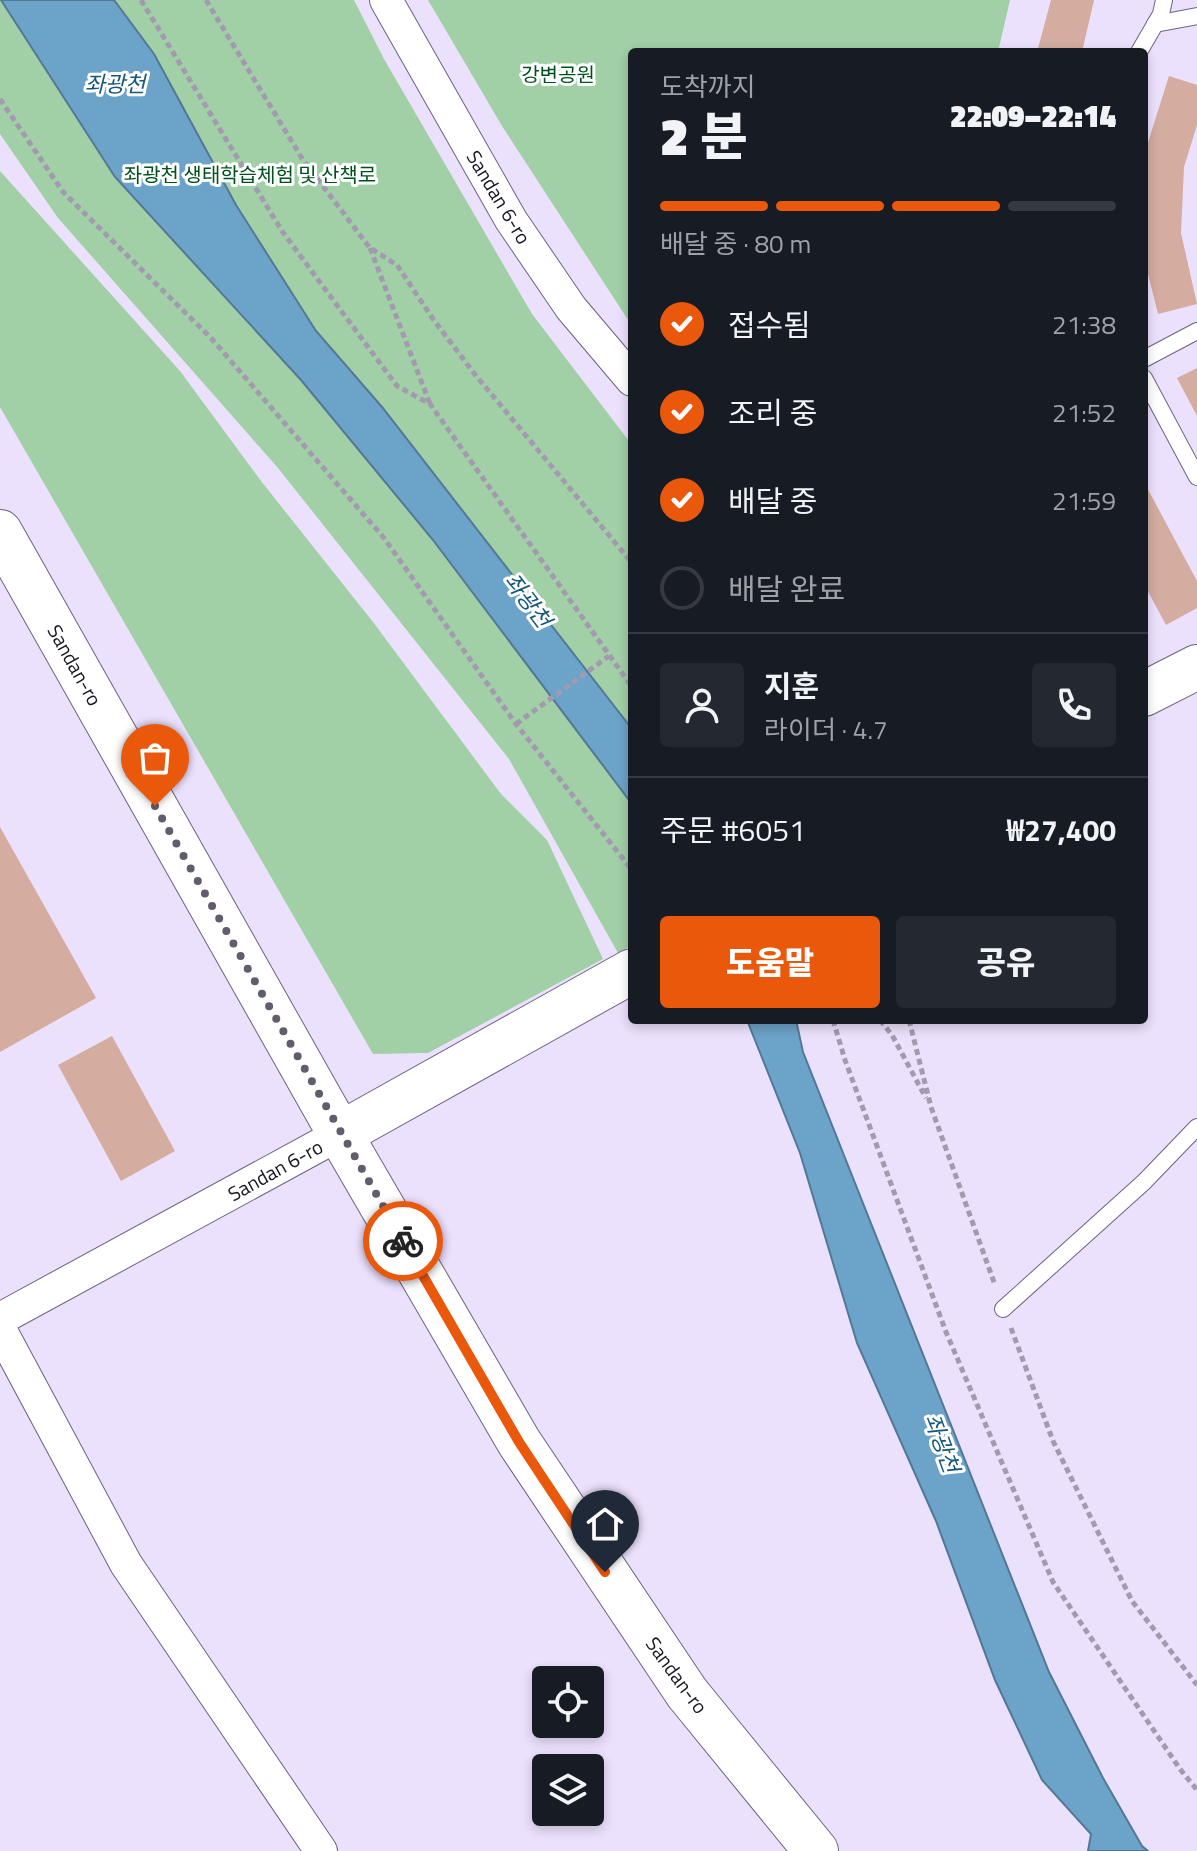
<!DOCTYPE html>
<html lang="ko">
<meta charset="utf-8">
<style>
:root{--surface:#171b24;--page:#242831;--text:#f1f3f6;--muted:#9ea1a6;--line:#363941;--accent:#ea580c}
body{margin:0;font-family:"Titillium Web","Noto Sans KR",sans-serif;background:var(--page);color:var(--text);height:100vh;display:flex;flex-direction:column;font-size:30px;white-space:nowrap}
*{box-sizing:border-box;margin:0}
p{font-size:26px;color:var(--muted)}
.icon{flex:none;width:44px;height:44px;fill:none;stroke:currentColor;stroke-width:2;stroke-linecap:round;stroke-linejoin:round}
.map{position:relative;flex:1;overflow:hidden}
.panel{position:absolute;left:628px;top:48px;width:520px;height:976px;display:flex;flex-direction:column;background:var(--surface);border-radius:8px;box-shadow:0 4px 12px #0003}
.panel>*{flex:none}
.buttons{position:absolute;left:532px;top:1666px;display:grid;gap:16px}
.buttons a{display:grid;place-items:center;width:72px;height:72px;border-radius:8px;background:var(--surface);box-shadow:0 4px 12px #0003;font-size:40px}
.pin{position:absolute;display:grid;place-items:center;width:68px;height:68px;color:#fff;margin:-82px -34px;border-radius:50% 50% 50% 0;rotate:-45deg;box-shadow:0 0 8px #0007}
.pin .icon{rotate:45deg}
.courier{position:absolute;display:grid;place-items:center;width:80px;height:80px;margin:-40px;border:6px solid #ea580c;border-radius:50%;background:#fff;color:#222;box-shadow:0 2px 10px #0007}
.head em{font-style:normal;font-weight:800}
.head div{display:flex;flex-direction:column-reverse}
.head{display:flex;align-items:center;justify-content:space-between;height:136px;padding:0 32px}
h1{font-size:52px;font-weight:800;line-height:60px}
.bar{display:grid;grid-template-columns:repeat(4,1fr);gap:12px 8px;align-content:center;height:96px;padding:0 32px}
.bar i{height:10px;border-radius:6px;background:var(--line)}
.bar .on{background:var(--accent)}
.bar p{grid-column:span 4}
.line{display:flex;align-items:center;gap:20px;padding:0 32px;border-top:2px solid var(--line)}
.line div{flex:1}
.round{display:grid;place-items:center;flex:none;width:84px;height:84px;border-radius:8px;background:var(--page)}
ol{padding:0 32px;list-style:none}
li{display:flex;align-items:center;gap:24px;height:88px}
li p{margin-inline-start:auto}
li .icon{padding:8px;border-radius:50%;background:var(--accent);color:#fff;stroke-width:4}
li:last-child{color:var(--muted)}
li i{width:44px;height:44px;border:4px solid var(--line);border-radius:50%}
.action{display:flex;gap:16px;margin-top:auto;padding:16px 32px}
.action a{flex:1;height:92px;border-radius:8px;background:var(--accent);color:#fff;font-size:32px;font-weight:800;line-height:92px;text-align:center}
.action a+a{background:var(--page);color:var(--text)}
.map>svg:first-child{display:block}
.green{fill:#a1cfa6}
.water{fill:#6ca3c8;stroke:#537896;stroke-width:2}
.building{fill:#d4aca0}
.lines{fill:none;stroke-linecap:round;stroke-linejoin:round}
.lane-casing{stroke:#6e6180;stroke-width:18}
.street-casing{stroke:#6e6180;stroke-width:34}
.secondary-casing{stroke:#6e6180;stroke-width:46}
.path{stroke:#a39ab0;stroke-width:5;stroke-dasharray:6 4;stroke-linecap:butt}
.lane{stroke:#fff;stroke-width:16}
.street{stroke:#fff;stroke-width:32}
.secondary{stroke:#fff;stroke-width:44}
.done{stroke:#635c6d;stroke-width:8;stroke-dasharray:0 14.4}
.route{stroke:#ea580c;stroke-width:10}
.labels{text-anchor:middle;dominant-baseline:central;stroke-width:6;stroke-linejoin:round;paint-order:stroke}
.park-label{font-size:20px;fill:#00511c;stroke:#fff}
.street-label{font-size:20px;fill:#191420;stroke:#fff}
.water-label{font-size:22px;font-style:italic;fill:#16587d;stroke:#fff}
</style>
<div class="map">
<svg width="1197" height="1851" viewBox="0 0 1197 1851">
<rect width="100%" height="100%" fill="#ece1fd"/>
<g class="green">
<path d="M 0,0 L 354,0 L 384,59 L 532,314 L 632,445 L 632,945 L 618,953 L 509,759 L 278,468 L 58,218 L 0,134 Z"/>
<path d="M 428,0 L 1010,0 L 998,52 L 632,52 L 632,326 L 502,126 Z"/>
<path d="M 0,171 L 180,371 L 261,481 L 373,622 L 501,794 L 547,840 L 603,959 L 428,1053 L 373,1054 L 0,407 Z"/>
</g>
<g class="water">
<path d="M 1,0 L 114,0 L 154,54 L 236,205 L 316,331 L 382,407 L 632,729 L 632,804 L 433,540 L 301,380 L 115,177 Z"/>
<path d="M 747,1020 L 796,1020 L 803,1052 L 1049,1672 L 1103,1778 L 1142,1846 L 1148,1851 L 1088,1851 L 1091,1834 L 1042,1780 L 995,1680 L 936,1521 L 857,1343 L 800,1153 Z"/>
</g>
<g class="building">
<path d="M 1051,0 L 1094,0 L 1082,52 L 1037,52 Z"/>
<path d="M 1169,76 L 1197,85 L 1197,125 L 1184,167 L 1181,233 L 1197,304 L 1158,314 L 1144,258 L 1144,155 Z"/>
<path d="M 1197,368 L 1197,416 L 1177,378 Z"/>
<path d="M 1144,482 L 1197,581 L 1197,608 L 1166,625 L 1144,584 Z"/>
<path d="M 0,827 L 96,998 L 0,1052 Z"/>
<path d="M 112,1036 L 175,1151 L 121,1181 L 58,1065 Z"/>
</g>
<g class="lines">
<g class="lane-casing">
<g id="lane">
<path d="M 1155,24 L 1197,16"/>
<path d="M 1139,52 L 1161,14 L 1164,0"/>
<path d="M 1144,359 L 1197,331"/>
<path d="M 1144,378 L 1197,477"/>
<path d="M 1003,1309 L 1144,1182 L 1197,1127"/>
</g>
</g>
<g class="street-casing">
<g id="street">
<path d="M 386,0 L 511,220 L 571,308 L 632,380"/>
<path d="M 0,1319 L 340,1134"/>
<path d="M 0,1329 L 126,1564 L 321,1851"/>
</g>
</g>
<g class="secondary-casing">
<g id="secondary">
<path d="M 0,532 L 340,1134 L 519,1442 L 687,1693 L 816,1851"/>
<path d="M 1144,694 L 1197,667"/>
<path d="M 340,1134 L 632,971"/>
</g>
</g>
<g class="path">
<path d="M 141,0 L 282,231 L 397,386 L 430,404 L 632,687"/>
<path d="M 206,0 L 303,160 L 370,248 L 397,265 L 433,319 L 473,372 L 632,563"/>
<path d="M 0,99 L 63,192 L 211,338 L 384,538 L 516,724 L 632,870"/>
<path d="M 370,248 L 430,404"/>
<path d="M 516,724 L 609,656"/>
<path d="M 833,1020 L 845,1060 L 946,1332 L 1053,1582 L 1180,1769 L 1197,1790"/>
<path d="M 880,1020 L 892,1035 L 926,1098"/>
<path d="M 909,1020 L 931,1107 L 995,1285"/>
<path d="M 1011,1328 L 1053,1441 L 1132,1601 L 1197,1685"/>
</g>
<use href="#lane" class="lane"/>
<use href="#street" class="street"/>
<use href="#secondary" class="secondary"/>
</g>
<g class="lines">
<path class="done" d="M 155,806 L 403,1241"/>
<path class="route" d="M 403,1241 L 519,1442 L 605,1572"/>
</g>
<g class="labels">
<g class="park-label">
<text x="558" y="74">강변공원</text>
<text x="250" y="174">좌광천 생태학습체험 및 산책로</text>
</g>
<g class="street-label">
<text transform="translate(499 197) rotate(59)">Sandan 6-ro</text>
<text transform="translate(75 665) rotate(61)">Sandan-ro</text>
<text transform="translate(275 1170) rotate(-29)">Sandan 6-ro</text>
<text transform="translate(677 1675) rotate(54)">Sandan-ro</text>
</g>
<g class="water-label">
<text x="115" y="84">좌광천</text>
<text transform="translate(528 600) rotate(53)">좌광천</text>
<text transform="translate(942 1443) rotate(70)">좌광천</text>
</g>
</g>
</svg>
<div class="buttons">
<a><svg class="icon" aria-label="locate" viewBox="0 0 24 24"><circle cx="12" cy="12" r="6"/><path d="M12 2v4M12 18v4M2 12h4M18 12h4"/></svg></a>
<a><svg class="icon" aria-label="layers" viewBox="0 0 24 24"><path d="M12 4l9 5-9 5-9-5zM3 14l9 5 9-5"/></svg></a>
</div>
<div class="pin" style="left:155px;top:806px;background:#ea580c"><svg class="icon" aria-label="bag" viewBox="0 0 24 24"><path d="M5 8h14l-1 12H6zM9 8a3 3 0 0 1 6 0"/></svg></div>
<div class="pin" style="left:605px;top:1572px;background:#1f2937"><svg class="icon" aria-label="home" viewBox="0 0 24 24"><path d="M3 11l9-7 9 7M6 9v11h12V9"/></svg></div>
<div class="courier" style="left:403px;top:1241px"><svg class="icon" aria-label="bike" viewBox="0 0 24 24"><circle cx="6" cy="16" r="4"/><circle cx="18" cy="16" r="4"/><path d="M6 16l4-8h5l3 8M10 8l3 8H6M13 5h3"/></svg></div>
<section class="panel">
<div class="head"><div><h1>2 분</h1><p>도착까지</p></div><em>22:09–22:14</em></div>
<div class="bar"><i class="on"></i><i class="on"></i><i class="on"></i><i></i><p>배달 중 · 80 m</p></div>
<ol>
<li><svg class="icon" aria-label="check" viewBox="0 0 24 24"><path d="M5 12l5 5 9-10"/></svg>접수됨<p>21:38</p></li>
<li><svg class="icon" aria-label="check" viewBox="0 0 24 24"><path d="M5 12l5 5 9-10"/></svg>조리 중<p>21:52</p></li>
<li><svg class="icon" aria-label="check" viewBox="0 0 24 24"><path d="M5 12l5 5 9-10"/></svg>배달 중<p>21:59</p></li>
<li><i></i>배달 완료</li>
</ol>
<div class="line" style="height:144px"><a class="round"><svg class="icon" aria-label="person" viewBox="0 0 24 24"><circle cx="12" cy="8" r="4"/><path d="M4 21q1-7 8-7t8 7"/></svg></a><div><b>지훈</b><p>라이더 · 4.7</p></div><a class="round"><svg class="icon" aria-label="phone" viewBox="0 0 24 24"><path d="M5 4h4l2 5-3 2q2 4 5 5l2-3 5 2v4C11 20 4 13 5 4z"/></svg></a></div>
<div class="line" style="height:104px"><div>주문 #6051</div><b>₩27,400</b></div>
<div class="action"><a>도움말</a><a>공유</a></div>
</section>
</div>
